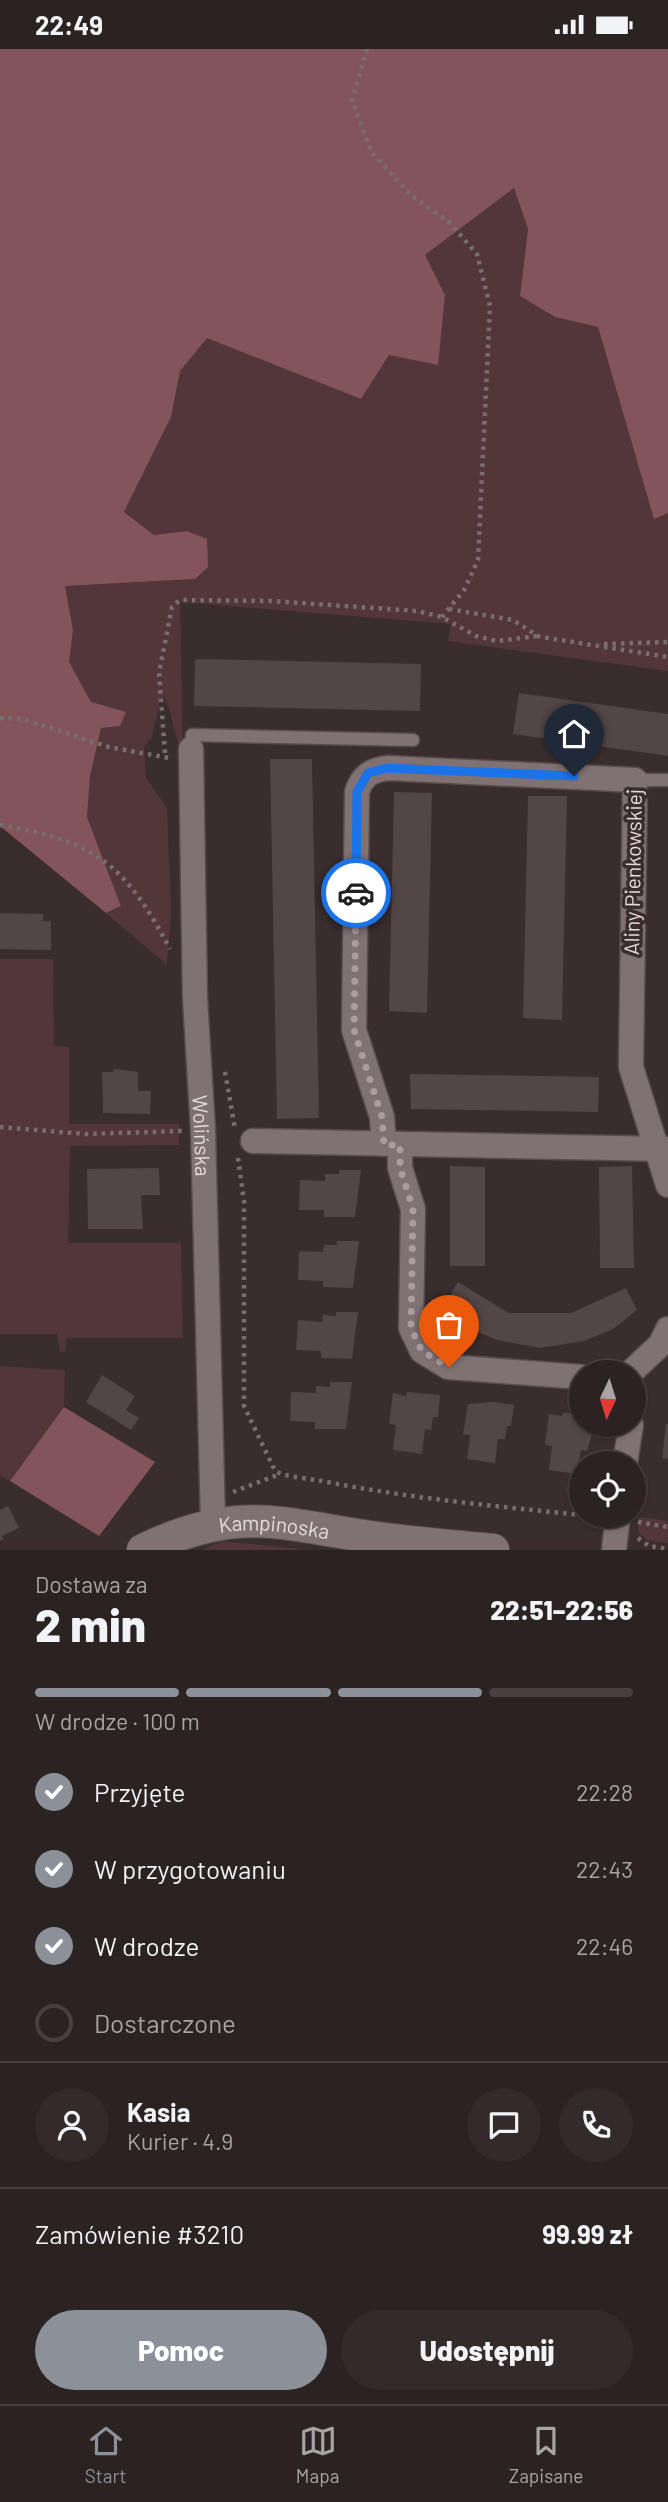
<!DOCTYPE html>
<html lang="pl">
<meta charset="utf-8">
<style>
:root{--surface:#2b2222;--page:#332a2a;--text:#f1f3f6;--muted:#a6a4a5;--line:#473f40;--accent:#8c9099}
body{margin:0;font-family:Barlow,sans-serif;background:var(--page);color:var(--text);height:100vh;display:flex;flex-direction:column;font-size:26px;white-space:nowrap}
*{box-sizing:border-box;margin:0}
p{font-size:23px;color:var(--muted)}
.icon{flex:none;width:38px;height:38px;fill:none;stroke:currentColor;stroke-width:2;stroke-linecap:round;stroke-linejoin:round}
.map{position:relative;height:1501px;overflow:hidden}
.details{display:flex;flex-direction:column;background:var(--surface);flex:1}
.details>*{flex:none}
.needle{width:46px;rotate:184deg}
.controls{position:absolute;left:569px;top:1311px;display:grid;gap:14px}
.controls a{display:grid;place-items:center;width:77px;height:77px;border-radius:50%;background:var(--surface);box-shadow:0 2px 5px #0004,0 0 0 2px var(--line);font-size:35px}
.pin{position:absolute;display:grid;place-items:center;width:60px;height:60px;color:#fff;margin:-72px -30px;border-radius:50% 50% 50% 0;rotate:-45deg;box-shadow:0 0 7px #0007}
.pin .icon{rotate:45deg}
.courier{position:absolute;display:grid;place-items:center;width:70px;height:70px;margin:-35px;border:5px solid #1a73e8;border-radius:50%;background:#fff;color:#222;box-shadow:0 2px 9px #0007}
.head em{font-style:normal;font-weight:800}
.head div{display:flex;flex-direction:column-reverse}
.head{display:flex;align-items:center;justify-content:space-between;height:119px;padding:0 35px}
h1{font-size:46px;font-weight:800;line-height:52px}
.bar{display:grid;grid-template-columns:repeat(4,1fr);gap:10px 7px;align-content:center;height:84px;padding:0 35px}
.bar i{height:9px;border-radius:5px;background:var(--line)}
.bar .active{background:var(--accent)}
.bar p{grid-column:span 4}
.line{display:flex;align-items:center;gap:18px;padding:0 35px;border-top:2px solid var(--line)}
.line div{flex:1}
.round{display:grid;place-items:center;flex:none;width:74px;height:74px;border-radius:37px;background:var(--page)}
ol{padding:0 35px;list-style:none}
li{display:flex;align-items:center;gap:21px;height:77px}
li p{margin-inline-start:auto}
li .icon{padding:7px;border-radius:50%;background:var(--accent);color:#fff;stroke-width:4}
li:last-child{color:var(--muted)}
li i{width:38px;height:38px;border:4px solid var(--line);border-radius:50%}
.button{display:flex;gap:14px;margin-top:auto;padding:14px 35px}
.button a{flex:1;height:80px;border-radius:42px;background:var(--accent);color:#fff;font-size:28px;font-weight:800;line-height:80px;text-align:center}
.button a+a{background:var(--page);color:var(--text)}
.status{display:flex;justify-content:space-between;align-items:center;height:49px;padding:0 35px;background:var(--surface);direction:ltr}
.status svg{height:19px;fill:currentColor}
.menu{display:flex;justify-content:space-around;align-items:center;height:98px;border-top:2px solid var(--line);background:var(--surface);font-size:19px;color:var(--muted)}
.menu a{display:grid;justify-items:center;gap:4px}
.menu .active{color:var(--accent)}
.map>svg:first-child{display:block}
.green{fill:#53363a}
.forest{fill:#84545b}
.building{fill:#534647}
.lines{fill:none;stroke-linecap:round;stroke-linejoin:round}
.service-casing{stroke:#574c4e;stroke-width:15}
.minor-casing{stroke:#574c4e;stroke-width:27}
.tertiary-casing{stroke:#574c4e;stroke-width:34}
.path{stroke:#796e6f;stroke-width:4.5;stroke-dasharray:3.5 5;stroke-linecap:butt}
.service{stroke:#807173;stroke-width:12}
.minor{stroke:#807173;stroke-width:24}
.tertiary{stroke:#807173;stroke-width:32}
.done{stroke:#a89e9f;stroke-width:7;stroke-dasharray:0 12.6}
.route{stroke:#1a73e8;stroke-width:9}
.labels{text-anchor:middle;dominant-baseline:central;stroke-width:7;stroke-linejoin:round;paint-order:stroke}
.street-label{font-size:21px;fill:#e3dbdc;stroke:#392d2e}
</style>
<div class="status"><b>22:49</b><svg viewBox="0 0 49 12"><path d="M0 12V9h3v3zM5 12V6h3v6zM10 12V3h3v9zM15 12V0h3v12zM26 1h20v11H26zM47 4h2v5h-2z"/></svg></div>
<div class="map">
<svg width="668" height="1501" viewBox="0 0 668 1501">
<rect width="100%" height="100%" fill="#392d2e"/>
<g class="green">
<path d="M 514,138 L 528,180 L 520,247 L 555,268 L 598,278 L 654,469 L 668,464 L 668,622 L 448,592 L 451,575 L 180,553 L 183,700 C 171,684 174,665 164,648 L 160,651 L 152,688 L 144,698 L 146,729 L 167,759 L 171,863 L 167,916 L 106,864 L 121,856 L 87,768 L 90,727 L 101,679 L 91,654 L 68,613 L 73,581 L 65,537 L 195,530 L 187,482 L 154,486 L 124,463 L 171,368 L 180,322 L 207,288 L 361,350 L 389,306 L 445,246 L 425,206 Z"/>
<path d="M 0,910 L 53,910 L 54,997 L 69,998 L 69,1075 L 179,1075 L 179,1096 L 70,1097 L 68,1194 L 181,1194 L 183,1289 L 66,1289 L 65,1303 L 60,1303 L 57,1285 L 0,1285 Z"/>
<path d="M 0,1317 L 65,1321 L 64,1358 L 10,1432 L 0,1426 Z"/>
<path d="M 639,1468 L 668,1472 L 668,1494 L 648,1492 L 638,1483 Z"/>
<path d="M 222,1492 L 308,1501 L 201,1501 Z"/>
</g>
<g class="forest">
<path d="M 0,0 L 668,0 L 668,464 L 654,470 L 598,278 L 555,268 L 520,247 L 528,180 L 514,139 L 425,206 L 445,246 L 438,316 L 389,306 L 361,350 L 207,289 L 180,322 L 171,368 L 124,463 L 154,486 L 187,482 L 207,490 L 208,518 L 195,530 L 65,537 L 73,581 L 69,613 L 91,653 L 126,663 L 120,677 L 101,679 L 90,727 L 87,768 L 121,857 L 106,864 L 0,777 Z"/>
<path d="M 64,1358 L 155,1413 L 99,1487 L 10,1432 Z"/>
</g>
<g class="building">
<path d="M 195,610 L 421,615 L 420,662 L 194,657 Z"/>
<path d="M 519,644 L 668,665 L 668,707 L 513,685 Z"/>
<path d="M 270,710 L 312,710 L 319,1069 L 277,1070 Z"/>
<path d="M 394,743 L 432,744 L 427,964 L 389,962 Z"/>
<path d="M 528,747 L 567,747 L 562,971 L 523,969 Z"/>
<path d="M 0,864 L 43,865 L 43,872 L 51,872 L 51,901 L 0,900 Z"/>
<path d="M 114,1020 L 138,1023 L 138,1042 L 151,1042 L 150,1065 L 103,1064 L 102,1023 L 113,1023 Z"/>
<path d="M 410,1025 L 599,1028 L 598,1063 L 411,1060 Z"/>
<path d="M 450,1117 L 485,1118 L 485,1217 L 450,1217 Z"/>
<path d="M 632,1117 L 634,1219 L 600,1219 L 599,1118 Z"/>
<path d="M 159,1119 L 160,1146 L 141,1146 L 143,1180 L 88,1180 L 87,1120 Z"/>
<path d="M 339,1121 L 361,1121 L 355,1168 L 324,1168 L 324,1161 L 299,1161 L 300,1131 L 325,1132 L 325,1125 L 339,1125 Z"/>
<path d="M 337,1192 L 359,1192 L 353,1239 L 323,1238 L 323,1232 L 298,1231 L 299,1202 L 323,1203 L 324,1196 L 337,1196 Z"/>
<path d="M 458,1233 L 509,1264 L 571,1264 L 626,1239 L 637,1261 L 613,1280 L 584,1292 L 540,1299 L 497,1291 L 466,1278 L 443,1258 Z"/>
<path d="M 336,1263 L 358,1263 L 352,1310 L 321,1309 L 321,1302 L 296,1301 L 298,1271 L 322,1273 L 323,1266 L 336,1267 Z"/>
<path d="M 102,1326 L 135,1347 L 126,1361 L 139,1369 L 131,1381 L 86,1353 Z"/>
<path d="M 330,1333 L 352,1333 L 346,1380 L 315,1380 L 315,1373 L 290,1372 L 291,1343 L 316,1344 L 316,1337 L 330,1338 Z"/>
<path d="M 407,1343 L 440,1346 L 438,1368 L 433,1368 L 431,1381 L 425,1380 L 422,1405 L 393,1401 L 396,1376 L 389,1375 L 393,1344 L 406,1347 Z"/>
<path d="M 494,1353 L 514,1356 L 511,1377 L 507,1377 L 505,1390 L 498,1390 L 495,1414 L 467,1410 L 470,1386 L 463,1385 L 468,1355 Z"/>
<path d="M 563,1364 L 581,1364 L 581,1376 L 595,1376 L 587,1402 L 581,1401 L 577,1425 L 549,1421 L 552,1397 L 545,1396 L 549,1365 L 562,1367 Z"/>
<path d="M 666,1375 L 668,1375 L 668,1410 L 662,1409 Z"/>
<path d="M 8,1457 L 19,1479 L 2,1487 L 4,1490 L 0,1492 L 0,1461 Z"/>
</g>
<g class="lines">
<g class="service-casing">
<g id="service">
<path d="M 191,700 L 192,686 L 413,691"/>
<path d="M 635,731 L 668,731"/>
</g>
</g>
<g class="minor-casing">
<g id="minor">
<path id="s1" d="M 191,700 L 195,949 L 203,1081 L 213,1474"/>
<path d="M 253,1092 L 668,1100"/>
<path d="M 384,1095 L 382,1068 L 354,981 L 357,743 C 362,727 371,721 388,719 L 635,731 L 631,1018 L 668,1136"/>
<path d="M 400,1095 L 400,1119 L 413,1160 L 411,1279 L 422,1302 L 448,1318 L 581,1328"/>
<path d="M 631,1323 L 660,1296 L 668,1280"/>
<path d="M 625,1414 L 631,1376"/>
<path d="M 614,1501 L 618,1466"/>
</g>
</g>
<g class="tertiary-casing">
<g id="tertiary">
<path id="s2" d="M 143,1501 C 237,1456 275,1474 371,1488 C 412,1494 453,1497 493,1501"/>
</g>
</g>
<g class="path">
<path d="M 367,0 L 352,52 L 372,104 L 411,146 L 449,173 L 477,205 L 490,257 L 478,511 L 464,541 L 442,568"/>
<path d="M 449,560 L 513,571 L 538,587 L 548,589 L 668,608"/>
<path d="M 604,595 L 668,593"/>
<path d="M 0,669 L 23,670 L 109,698 L 169,709"/>
<path d="M 165,704 L 159,624 L 172,558 L 180,551 L 272,552 L 417,562 L 442,568 L 476,587 L 497,592 L 538,587"/>
<path d="M 0,776 C 95,792 125,815 170,900"/>
<path d="M 225,1023 L 235,1080"/>
<path d="M 0,1078 L 85,1085 L 182,1082"/>
<path d="M 238,1109 L 244,1152 L 244,1357 L 275,1422 C 289,1429 307,1429 322,1432 C 408,1449 494,1457 581,1466"/>
<path d="M 233,1443 L 280,1425"/>
<path d="M 638,1473 L 668,1478"/>
<path d="M 638,1489 L 649,1497 L 668,1500"/>
</g>
<use href="#service" class="service"/>
<use href="#minor" class="minor"/>
<use href="#tertiary" class="tertiary"/>
</g>
<g class="lines">
<path class="done" d="M 356,844 L 354,981 L 382,1068 L 384,1096 L 400,1096 L 400,1119 L 413,1160 L 411,1279 L 422,1302 L 449,1318"/>
<path class="route" d="M 356,844 L 357,743 L 368,724 L 387,719 L 574,727"/>
</g>
<g class="labels">
<g class="street-label">
<text transform="translate(632 823) rotate(-89)">Aliny Pienkowskiej</text>
<text stroke="none"><textPath href="#s1" startOffset="387">Wolińska</textPath></text>
<text stroke="none"><textPath href="#s2" startOffset="136">Kampinoska</textPath></text>
</g>
</g>
</svg>
<div class="controls">
<a><svg class="needle" viewBox="-14 -14 28 28"><path d="M0-13l5 13h-10z" fill="#e53935"/><path d="M0 13l5-13h-10z" fill="#a6a4a5"/></svg></a>
<a><svg class="icon" aria-label="locate" viewBox="0 0 24 24"><circle cx="12" cy="12" r="6"/><path d="M12 2v4M12 18v4M2 12h4M18 12h4"/></svg></a>
</div>
<div class="pin" style="left:449px;top:1318px;background:#ea580c"><svg class="icon" aria-label="bag" viewBox="0 0 24 24"><path d="M5 8h14l-1 12H6zM9 8a3 3 0 0 1 6 0"/></svg></div>
<div class="pin" style="left:574px;top:727px;background:#1f2937"><svg class="icon" aria-label="home" viewBox="0 0 24 24"><path d="M3 11l9-7 9 7M6 9v11h12V9"/></svg></div>
<div class="courier" style="left:356px;top:844px"><svg class="icon" aria-label="car" viewBox="0 0 24 24"><path d="M5 17H2v-5l4-1 3-4h7l3 4 3 1v5h-3M9 17h6M6 11h13"/><circle cx="7" cy="17" r="2"/><circle cx="17" cy="17" r="2"/></svg></div>
</div>
<section class="details">
<div class="head"><div><h1>2 min</h1><p>Dostawa za</p></div><em>22:51–22:56</em></div>
<div class="bar"><i class="active"></i><i class="active"></i><i class="active"></i><i></i><p>W drodze · 100 m</p></div>
<ol>
<li><svg class="icon" aria-label="check" viewBox="0 0 24 24"><path d="M5 12l5 5 9-10"/></svg>Przyjęte<p>22:28</p></li>
<li><svg class="icon" aria-label="check" viewBox="0 0 24 24"><path d="M5 12l5 5 9-10"/></svg>W przygotowaniu<p>22:43</p></li>
<li><svg class="icon" aria-label="check" viewBox="0 0 24 24"><path d="M5 12l5 5 9-10"/></svg>W drodze<p>22:46</p></li>
<li><i></i>Dostarczone</li>
</ol>
<div class="line" style="height:126px"><a class="round"><svg class="icon" aria-label="person" viewBox="0 0 24 24"><circle cx="12" cy="8" r="4"/><path d="M4 21q1-7 8-7t8 7"/></svg></a><div><b>Kasia</b><p>Kurier · 4.9</p></div><a class="round"><svg class="icon" aria-label="chat" viewBox="0 0 24 24"><path d="M4 5h16v11H9l-5 4z"/></svg></a><a class="round"><svg class="icon" aria-label="phone" viewBox="0 0 24 24"><path d="M5 4h4l2 5-3 2q2 4 5 5l2-3 5 2v4C11 20 4 13 5 4z"/></svg></a></div>
<div class="line" style="height:91px"><div>Zamówienie #3210</div><b>99.99 zł</b></div>
<div class="button"><a>Pomoc</a><a>Udostępnij</a></div>
</section>
<nav class="menu">
<a class="active"><svg class="icon" aria-label="home" viewBox="0 0 24 24"><path d="M3 11l9-7 9 7M6 9v11h12V9"/></svg>Start</a>
<a><svg class="icon" aria-label="map" viewBox="0 0 24 24"><path d="M3 6l6-2 6 2 6-2v14l-6 2-6-2-6 2zM9 4v14M15 6v14"/></svg>Mapa</a>
<a><svg class="icon" aria-label="saved" viewBox="0 0 24 24"><path d="M7 4h10v16l-5-4-5 4z"/></svg>Zapisane</a>
</nav>
